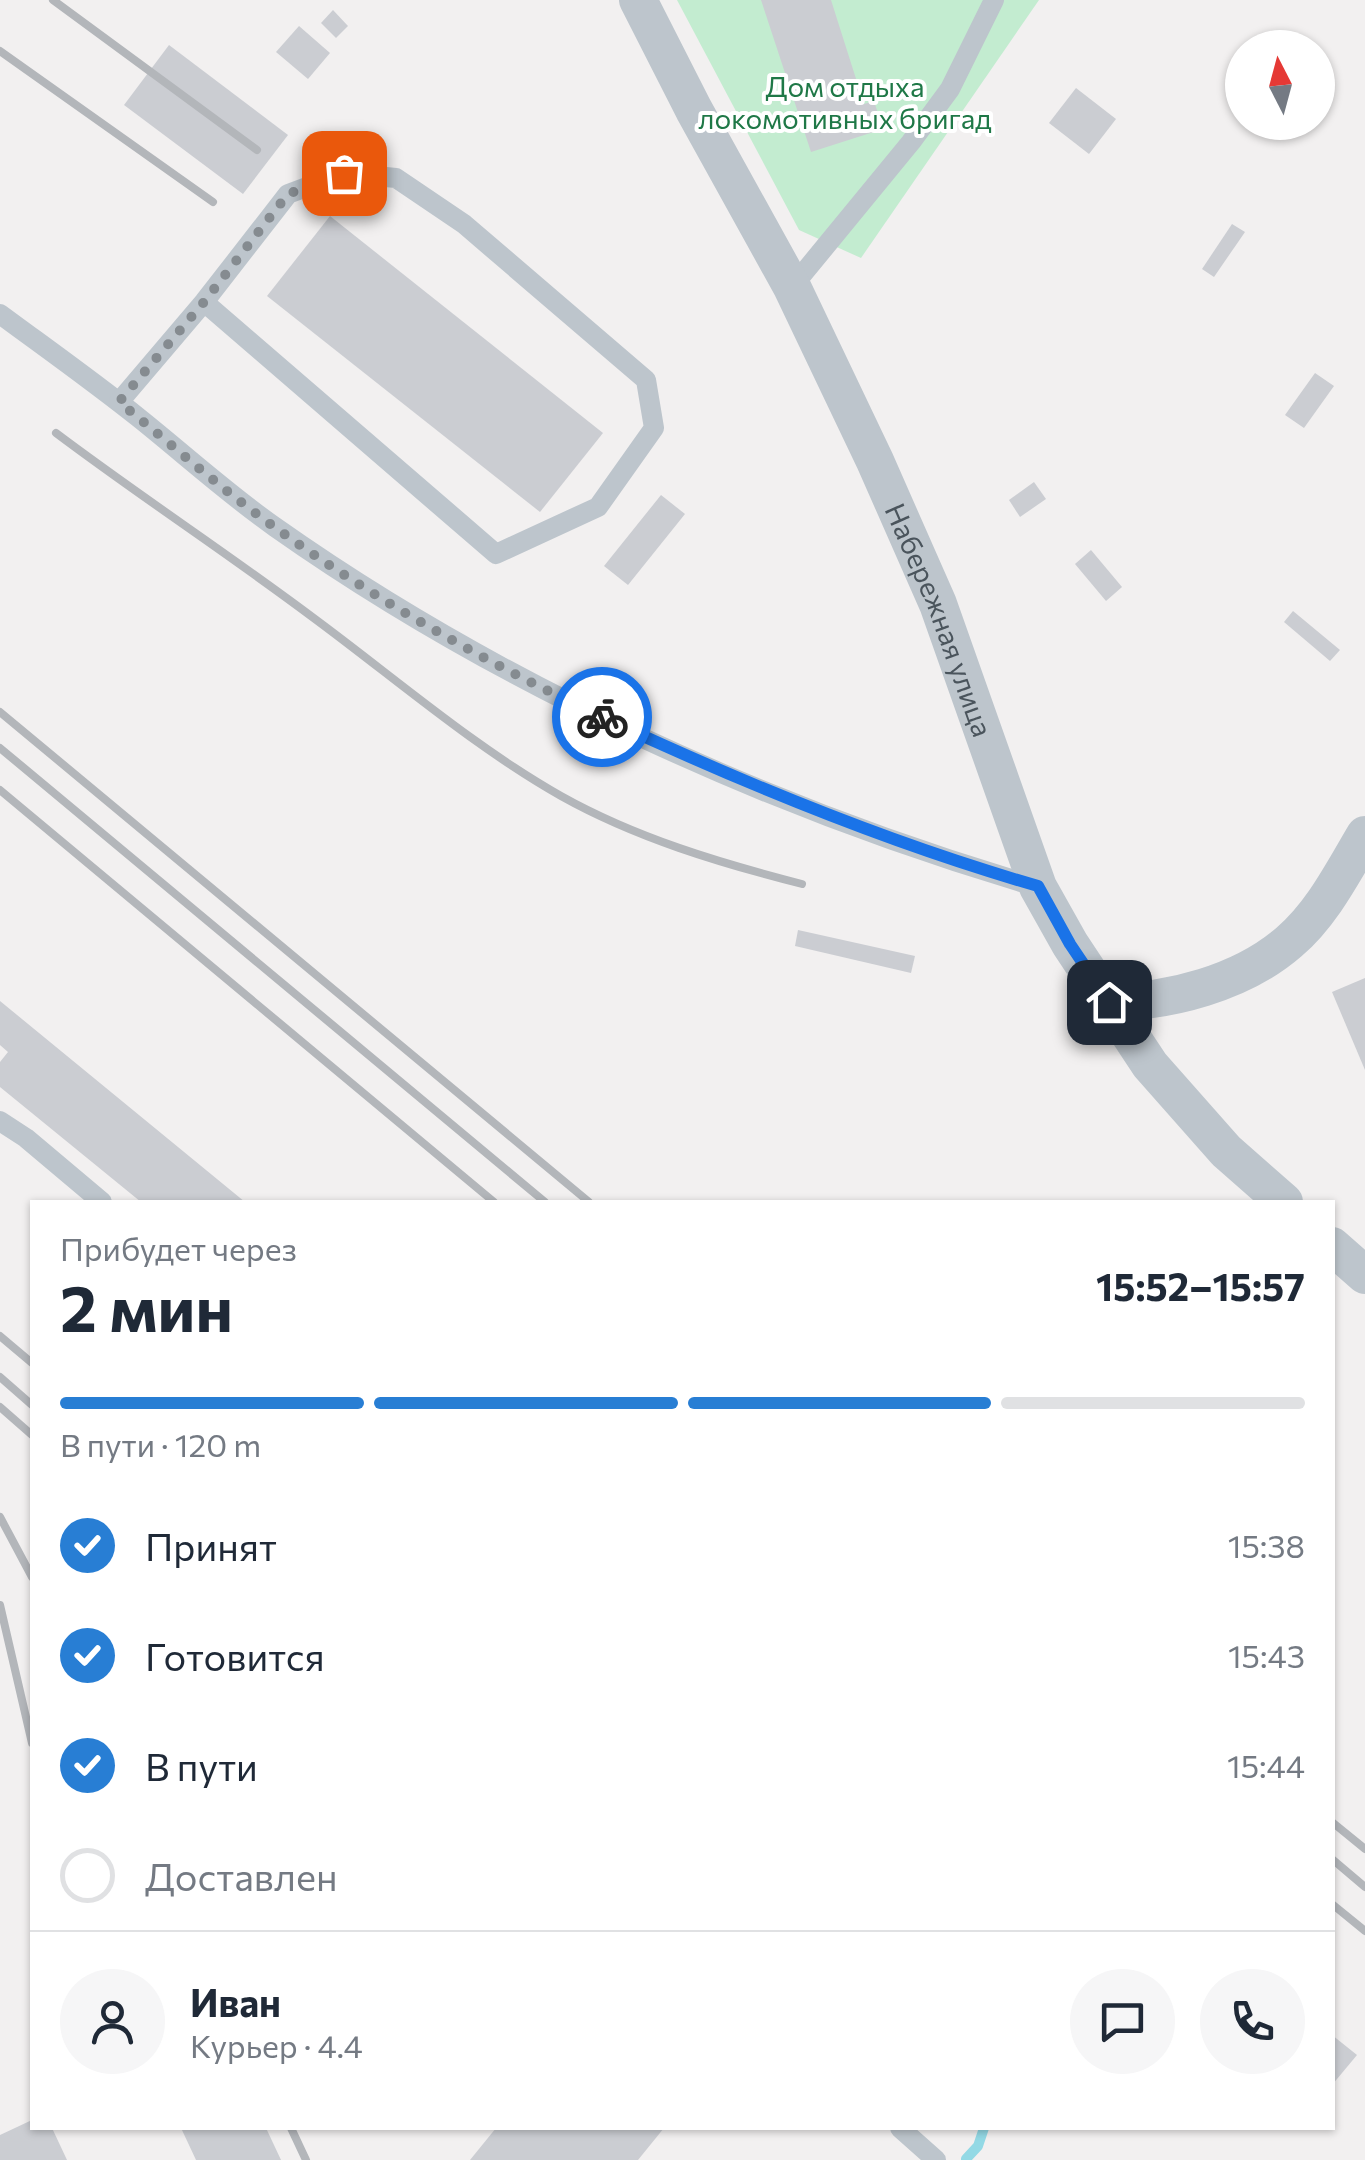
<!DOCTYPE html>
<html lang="ru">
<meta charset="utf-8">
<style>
:root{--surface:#fff;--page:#f6f6f7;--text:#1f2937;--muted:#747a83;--line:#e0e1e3;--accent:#287ed4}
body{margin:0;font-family:Commissioner,sans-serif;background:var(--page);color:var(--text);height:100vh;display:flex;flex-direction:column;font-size:38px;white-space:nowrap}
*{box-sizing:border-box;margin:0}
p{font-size:32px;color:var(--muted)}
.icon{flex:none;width:55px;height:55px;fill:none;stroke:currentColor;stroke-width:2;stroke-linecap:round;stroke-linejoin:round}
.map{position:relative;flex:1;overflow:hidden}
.side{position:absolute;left:30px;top:1200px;width:1305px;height:930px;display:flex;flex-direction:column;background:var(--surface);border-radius:0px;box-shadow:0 2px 8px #0004}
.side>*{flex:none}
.needle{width:65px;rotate:354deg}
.controls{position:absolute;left:1225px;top:30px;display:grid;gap:20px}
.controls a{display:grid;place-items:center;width:110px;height:110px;border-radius:50%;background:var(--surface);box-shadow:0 2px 8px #0004;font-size:50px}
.pin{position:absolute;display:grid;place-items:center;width:85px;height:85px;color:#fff;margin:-42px;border-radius:20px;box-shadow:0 5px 15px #0006}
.courier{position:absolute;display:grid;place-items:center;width:100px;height:100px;margin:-50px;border:8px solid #1a73e8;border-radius:50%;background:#fff;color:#222;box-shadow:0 2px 12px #0007}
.summary em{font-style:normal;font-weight:700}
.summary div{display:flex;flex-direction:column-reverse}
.summary{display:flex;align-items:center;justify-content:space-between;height:170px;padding:0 30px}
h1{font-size:65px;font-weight:700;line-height:75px}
.bar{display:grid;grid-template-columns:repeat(4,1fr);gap:15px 10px;align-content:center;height:120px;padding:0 30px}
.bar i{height:12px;border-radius:8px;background:var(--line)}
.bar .on{background:var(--accent)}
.bar p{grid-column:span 4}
.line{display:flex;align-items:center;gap:25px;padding:0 30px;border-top:2px solid var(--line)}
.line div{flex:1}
.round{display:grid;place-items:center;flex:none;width:105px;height:105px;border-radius:52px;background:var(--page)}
ol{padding:0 30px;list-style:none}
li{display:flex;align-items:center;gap:30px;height:110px}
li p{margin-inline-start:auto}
li .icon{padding:10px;border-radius:50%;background:var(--accent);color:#fff;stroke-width:4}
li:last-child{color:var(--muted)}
li i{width:55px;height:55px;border:5px solid var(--line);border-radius:50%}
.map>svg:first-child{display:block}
.green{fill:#c3ecd0}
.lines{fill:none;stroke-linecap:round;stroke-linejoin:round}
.stream{stroke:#93d9e5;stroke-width:10}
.building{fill:#cbcdd2}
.lane{stroke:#bdc5cc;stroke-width:20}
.street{stroke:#bdc5cc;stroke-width:38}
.rail{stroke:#b3b6ba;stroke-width:8}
.done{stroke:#858b90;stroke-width:10;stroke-dasharray:0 18}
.route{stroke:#1a73e8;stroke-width:12}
.labels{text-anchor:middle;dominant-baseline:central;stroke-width:8;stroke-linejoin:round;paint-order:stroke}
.park-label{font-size:28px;fill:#1f7847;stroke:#fff}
.street-label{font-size:28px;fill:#4a545c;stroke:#fff}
</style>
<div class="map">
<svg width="1365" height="2160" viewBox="0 0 1365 2160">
<rect width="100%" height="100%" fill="#f2f0f0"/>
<path class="green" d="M 677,0 L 1039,0 L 861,258 L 799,230 Z"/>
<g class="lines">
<path class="stream" d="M 966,2159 L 978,2146 L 984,2128"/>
</g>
<g class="building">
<path d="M 761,0 L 831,0 L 864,104 L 874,101 L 883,129 L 811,152 Z"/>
<path d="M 333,10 L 348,26 L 336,38 L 321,23 Z"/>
<path d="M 299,26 L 330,53 L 308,79 L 276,52 Z"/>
<path d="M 169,45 L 288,135 L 243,194 L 124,105 Z"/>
<path d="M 1076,88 L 1116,119 L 1089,154 L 1049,123 Z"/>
<path d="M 330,216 L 603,433 L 540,512 L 267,296 Z"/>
<path d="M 1232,224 L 1245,232 L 1214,277 L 1202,269 Z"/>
<path d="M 1315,373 L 1334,386 L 1304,428 L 1285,415 Z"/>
<path d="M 1034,482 L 1046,499 L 1020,517 L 1009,500 Z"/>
<path d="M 661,495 L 685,514 L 628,585 L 604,566 Z"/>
<path d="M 1091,550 L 1122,587 L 1106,601 L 1075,564 Z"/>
<path d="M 1293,611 L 1340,650 L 1330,661 L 1284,622 Z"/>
<path d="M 798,930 L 915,956 L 911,973 L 795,946 Z"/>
<path d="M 1365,978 L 1365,1070 L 1332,992 Z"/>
<path d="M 0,1001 L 245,1202 L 141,1202 L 0,1087 L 0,1062 L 8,1052 L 0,1045 Z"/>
<path d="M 1332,2035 L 1357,2055 L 1332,2085 Z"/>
<path d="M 32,2120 L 32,2128 L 52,2128 L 67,2160 L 0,2160 L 0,2135 Z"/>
<path d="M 181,2128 L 266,2128 L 281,2160 L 196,2160 Z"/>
<path d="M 496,2128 L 664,2128 L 638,2160 L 470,2160 Z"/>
</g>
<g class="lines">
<g class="lane">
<path d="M 792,287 L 911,142 L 950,89 L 994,0"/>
<path d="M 0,314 C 46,348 94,382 139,418 C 184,454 228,494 275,527 C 499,685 774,810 1038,887"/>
<path d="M 119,402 L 204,302 L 288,194 L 344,173 L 396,178 L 464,224 L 646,380 L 654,428 L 598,507 L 496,554 L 204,302"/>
<path d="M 0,1121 L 26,1138 L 102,1202"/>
<path d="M 900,2128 L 936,2160"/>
</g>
<g class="street">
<path id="s1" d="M 638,0 L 694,110 L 792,287 L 875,461 L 938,604 L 1038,887 L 1070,944 L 1150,1065 L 1226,1151 L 1284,1202"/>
<path d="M 1109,1002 C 1169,1002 1242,983 1289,942 C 1322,914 1343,872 1365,835"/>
<path d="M 1332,1246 L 1365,1275"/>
</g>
<g class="rail">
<path d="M 53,0 L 257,150"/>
<path d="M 0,51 L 213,202"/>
<path d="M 56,433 C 141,497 230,555 315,619 C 396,679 473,746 561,796 C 636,838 720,863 802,884"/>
<path d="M 0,712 L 589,1202"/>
<path d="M 0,748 L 545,1202"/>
<path d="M 0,790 L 494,1202"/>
<path d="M 0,1336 L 32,1363"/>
<path d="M 0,1377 L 32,1405"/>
<path d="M 0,1407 L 32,1435"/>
<path d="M 0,1517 L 32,1577"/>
<path d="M 0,1605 L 32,1743"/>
<path d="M 1332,1822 L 1365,1849"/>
<path d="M 1332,1859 L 1365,1887"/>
<path d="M 1332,1904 L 1365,1931"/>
<path d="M 291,2128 L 306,2160"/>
</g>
</g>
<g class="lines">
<path class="done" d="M 344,173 L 288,194 L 204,302 L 119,402 C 170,443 220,488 273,526 C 375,600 489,664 602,717"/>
<path class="route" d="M 602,717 C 743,783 888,843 1038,886 L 1070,944 L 1109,1002"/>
</g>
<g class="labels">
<g class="park-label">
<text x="845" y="86">Дом отдыха<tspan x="845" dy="32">локомотивных бригад</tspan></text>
</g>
<g class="street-label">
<text stroke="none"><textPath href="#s1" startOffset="690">Набережная улица</textPath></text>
</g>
</g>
</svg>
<div class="controls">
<a><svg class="needle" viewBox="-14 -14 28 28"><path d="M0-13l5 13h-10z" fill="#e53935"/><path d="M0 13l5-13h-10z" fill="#747a83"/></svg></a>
</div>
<div class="pin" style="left:344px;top:173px;background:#ea580c"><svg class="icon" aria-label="bag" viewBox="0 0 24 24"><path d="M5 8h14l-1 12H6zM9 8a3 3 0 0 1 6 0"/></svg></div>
<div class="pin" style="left:1109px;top:1002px;background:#1f2937"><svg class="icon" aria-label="home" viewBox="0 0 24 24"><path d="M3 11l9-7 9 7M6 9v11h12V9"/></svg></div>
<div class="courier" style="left:602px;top:717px"><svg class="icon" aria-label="bike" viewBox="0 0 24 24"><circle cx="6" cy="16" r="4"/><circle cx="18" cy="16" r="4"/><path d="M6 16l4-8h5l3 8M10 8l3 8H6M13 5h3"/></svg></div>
<section class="side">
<div class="summary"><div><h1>2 мин</h1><p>Прибудет через</p></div><em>15:52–15:57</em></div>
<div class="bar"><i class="on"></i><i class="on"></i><i class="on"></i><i></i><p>В пути · 120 m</p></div>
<ol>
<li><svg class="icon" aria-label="check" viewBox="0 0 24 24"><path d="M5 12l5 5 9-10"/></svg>Принят<p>15:38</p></li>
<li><svg class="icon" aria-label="check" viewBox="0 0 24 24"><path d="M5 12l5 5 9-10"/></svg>Готовится<p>15:43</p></li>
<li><svg class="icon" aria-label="check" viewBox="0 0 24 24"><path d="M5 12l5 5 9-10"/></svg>В пути<p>15:44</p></li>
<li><i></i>Доставлен</li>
</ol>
<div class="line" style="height:180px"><a class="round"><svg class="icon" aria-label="person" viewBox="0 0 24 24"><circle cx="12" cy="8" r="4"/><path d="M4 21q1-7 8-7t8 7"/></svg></a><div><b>Иван</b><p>Курьер · 4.4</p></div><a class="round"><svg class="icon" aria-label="chat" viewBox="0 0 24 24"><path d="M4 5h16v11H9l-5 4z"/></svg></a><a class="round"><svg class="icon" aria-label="phone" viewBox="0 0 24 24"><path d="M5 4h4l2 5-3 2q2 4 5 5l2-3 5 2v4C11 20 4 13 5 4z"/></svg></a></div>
</section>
</div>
